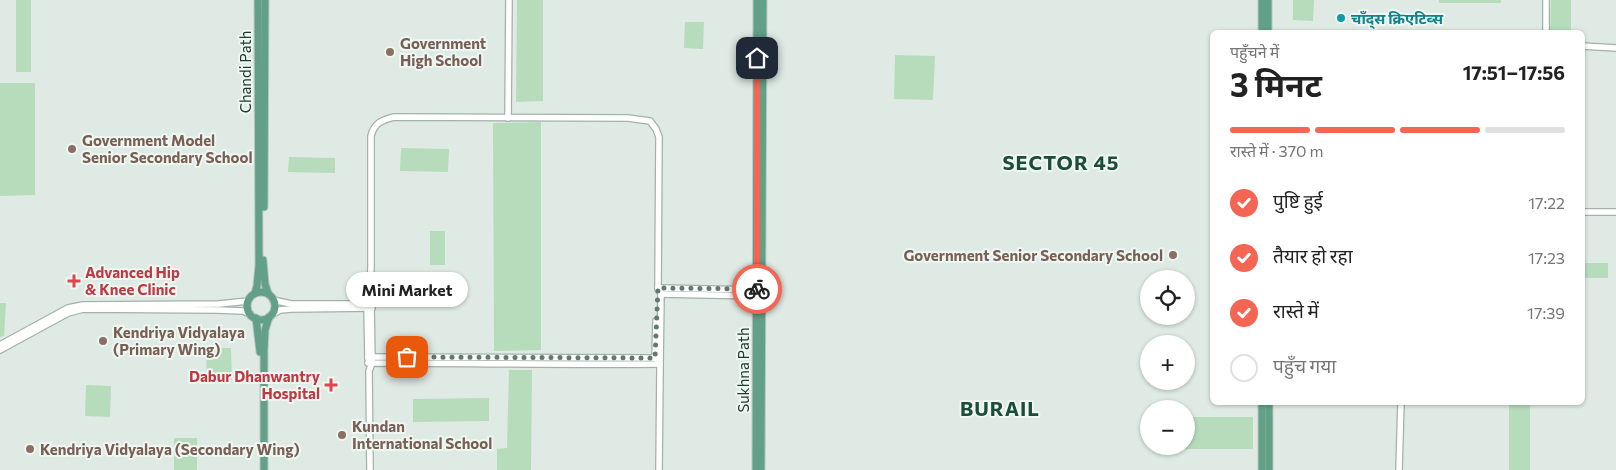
<!DOCTYPE html>
<html lang="hi">
<meta charset="utf-8">
<style>
:root{--surface:#fff;--page:#f6f6f6;--text:#222;--muted:#767676;--line:#e0e0e0;--accent:#f46553}
body{margin:0;font-family:Commissioner,"Noto Sans Devanagari",sans-serif;background:var(--page);color:var(--text);height:100vh;display:flex;flex-direction:column;font-size:19px;white-space:nowrap}
*{box-sizing:border-box;margin:0}
p{font-size:16px;color:var(--muted)}
.icon{flex:none;width:28px;height:28px;fill:none;stroke:currentColor;stroke-width:2;stroke-linecap:round;stroke-linejoin:round}
.map{position:relative;flex:1;overflow:hidden}
.side{position:absolute;left:1210px;top:30px;width:375px;height:375px;display:flex;flex-direction:column;background:var(--surface);border-radius:8px;box-shadow:0 1px 4px #0004}
.side>*{flex:none}
.controls{position:absolute;left:1140px;top:270px;display:grid;gap:10px}
.controls a{display:grid;place-items:center;width:55px;height:55px;border-radius:50%;background:var(--surface);box-shadow:0 1px 4px #0004;font-size:25px}
.pin{position:absolute;display:grid;place-items:center;width:42px;height:42px;color:#fff;margin:-21px;border-radius:10px;box-shadow:0 2px 8px #0006}
.courier{position:absolute;display:grid;place-items:center;width:50px;height:50px;margin:-25px;border:4px solid #f46553;border-radius:50%;background:#fff;color:#222;box-shadow:0 1px 6px #0007}
.bubble{position:absolute;height:35px;border-radius:18px;background:var(--surface);box-shadow:0 1px 4px #0004;font-size:16px;font-weight:700;line-height:35px;text-align:center}
.head em{font-style:normal;font-weight:700}
.head div{display:flex;flex-direction:column-reverse}
.head{display:flex;align-items:center;justify-content:space-between;height:85px;padding:0 20px}
h1{font-size:32px;font-weight:700;line-height:38px}
.bar{display:grid;grid-template-columns:repeat(4,1fr);gap:8px 5px;align-content:center;height:60px;padding:0 20px}
.bar i{height:6px;border-radius:4px;background:var(--line)}
.bar .on{background:var(--accent)}
.bar p{grid-column:span 4}
ol{padding:0 20px;list-style:none}
li{display:flex;align-items:center;gap:15px;height:55px}
li p{margin-inline-start:auto}
li .icon{padding:5px;border-radius:50%;background:var(--accent);color:#fff;stroke-width:4}
li:last-child{color:var(--muted)}
li i{width:28px;height:28px;border:2px solid var(--line);border-radius:50%}
.map>svg:first-child{display:block}
.green{fill:#b7dcbc}
.lines{fill:none;stroke-linecap:round;stroke-linejoin:round}
.minor-casing{stroke:#a2b2aa;stroke-width:8}
.major-casing{stroke:#bcc4c1;stroke-width:9}
.minor{stroke:#fff;stroke-width:5.5}
.major{stroke:#62a188;stroke-width:7}
.done{stroke:#63786f;stroke-width:5;stroke-dasharray:0 9}
.route{stroke:#f46553;stroke-width:6}
.culture-dot{fill:#0f9aa8;stroke:#eff7f2;stroke-width:2}
.education-dot{fill:#8d6e63;stroke:#eff7f2;stroke-width:2}
.health-dot{fill:#e0444e;stroke:#eff7f2;stroke-width:2}
.labels{text-anchor:middle;dominant-baseline:central;stroke-width:4;stroke-linejoin:round;paint-order:stroke}
.culture-label{font-size:15px;font-weight:bold;fill:#0d838f;stroke:#eff7f2;text-anchor:start}
.education-label{font-size:15px;font-weight:bold;fill:#785e54;stroke:#eff7f2;text-anchor:start}
.street-label{font-size:15px;fill:#203a30;stroke:#eff7f2}
.health-label{font-size:15px;font-weight:bold;fill:#be3a42;stroke:#eff7f2;text-anchor:start}
.district-label{font-size:20px;font-weight:bold;letter-spacing:1px;fill:#1c4c3a;stroke:#eff7f2}
</style>
<div class="map">
<svg width="1616" height="470" viewBox="0 0 1616 470">
<rect width="100%" height="100%" fill="#dfeae4"/>
<g class="green">
<rect x="16" y="0" width="15" height="72"/>
<path d="M 517,0 L 543,0 L 543,101 L 516,102 Z"/>
<path d="M 1293,0 L 1314,0 L 1313,21 L 1293,20 Z"/>
<rect x="1439" y="0" width="62" height="3"/>
<path d="M 1551,0 L 1571,0 L 1571,32 L 1550,32 Z"/>
<path d="M 685,22 L 704,22 L 703,49 L 684,48 Z"/>
<path d="M 895,55 L 935,56 L 933,100 L 894,99 Z"/>
<path d="M 0,83 L 35,83 L 35,195 L 0,196 Z"/>
<path d="M 541,122 L 541,350 L 494,351 L 493,123 Z"/>
<path d="M 401,148 L 449,149 L 448,172 L 400,171 Z"/>
<path d="M 289,157 L 335,158 L 335,173 L 288,172 Z"/>
<rect x="430" y="231" width="15" height="34"/>
<rect x="1583" y="263" width="25" height="15"/>
<path d="M 0,303 L 6,303 L 4,336 L 0,337 Z"/>
<path d="M 206,348 L 231,348 L 232,380 L 207,381 Z"/>
<path d="M 509,370 L 532,370 L 531,470 L 497,470 L 497,449 L 507,448 Z"/>
<path d="M 86,385 L 111,386 L 110,417 L 85,416 Z"/>
<path d="M 489,398 L 489,421 L 413,422 L 413,399 Z"/>
<rect x="1509" y="403" width="21" height="67"/>
<path d="M 1186,417 L 1253,417 L 1253,449 L 1160,449 L 1154,446 L 1186,446 Z"/>
<rect x="174" y="438" width="23" height="32"/>
</g>
<g class="lines">
<g class="minor-casing">
<g id="minor">
<path d="M 1546,32 L 1546,0"/>
<path d="M 1582,46 L 1616,48"/>
<path d="M 508,118 L 509,0"/>
<path d="M 1582,212 L 1616,212"/>
<path d="M 658,289 L 658,288 L 760,290"/>
<path d="M 661,294 L 759,296"/>
<path d="M 273,300 L 291,304 L 371,304"/>
<path d="M 367,306 L 368,359"/>
<path d="M 271,315 L 280,310 L 291,309 L 372,308"/>
<path d="M 656,321 L 655,358 L 660,364 L 660,370 L 659,470"/>
<path d="M 0,345 L 68,308 L 83,305 L 219,304 L 248,301"/>
<path d="M 0,350 L 68,313 L 83,309 L 217,310 L 243,311 L 250,314"/>
<path d="M 368,357 L 655,358"/>
<path d="M 368,363 L 374,363 C 469,363 564,365 660,364 L 661,294 L 658,288 L 659,137 L 656,129 L 650,121 L 628,118 L 394,117 C 382,120 374,123 371,136 L 371,266 L 370,297 L 371,304 L 372,363 L 369,371 L 370,470"/>
<path d="M 1399,470 L 1401,402"/>
</g>
</g>
<g class="major-casing">
<g id="major">
<path d="M 1268,0 L 1268,32"/>
<path d="M 1262,32 L 1262,0"/>
<path d="M 264,207 L 265,0"/>
<path d="M 263,260 L 265,284 L 268,293"/>
<circle cx="261" cy="306" r="14"/>
<path d="M 255,293 L 257,286 L 259,265 L 258,0"/>
<path d="M 256,318 L 260,352"/>
<path d="M 1262,402 L 1262,470"/>
<path d="M 1269,402 L 1269,470"/>
<path d="M 264,470 L 264,350 L 265,330 L 269,317"/>
<path d="M 756,470 L 757,0"/>
<path d="M 761,470 L 763,0"/>
</g>
</g>
<use href="#minor" class="minor"/>
<use href="#major" class="major"/>
</g>
<g class="lines">
<path class="done" d="M 407,357 L 655,358 L 658,288 L 757,289"/>
<path class="route" d="M 757,58 L 757,289"/>
</g>
<circle class="culture-dot" cx="1341" cy="18" r="5"/>
<g class="education-dot">
<circle cx="390" cy="52" r="5"/>
<circle cx="72" cy="149" r="5"/>
<circle cx="1173" cy="255" r="5"/>
<circle cx="103" cy="341" r="5"/>
<circle cx="342" cy="435" r="5"/>
<circle cx="30" cy="449" r="5"/>
</g>
<g class="health-dot">
<path d="M71.5 273.5h5v5h5v5h-5v5h-5v-5h-5v-5h5z"/>
<path d="M328.5 377.5h5v5h5v5h-5v5h-5v-5h-5v-5h5z"/>
</g>
<g class="labels">
<g class="culture-label">
<text x="1351" y="18">चाँद्स क्रिएटिव्स</text>
</g>
<g class="education-label">
<text x="400" y="43">Government<tspan x="400" dy="17">High School</tspan></text>
<text x="82" y="140">Government Model<tspan x="82" dy="17">Senior Secondary School</tspan></text>
<text x="1163" y="255" text-anchor="end">Government Senior Secondary School</text>
<text x="113" y="332">Kendriya Vidyalaya<tspan x="113" dy="17">(Primary Wing)</tspan></text>
<text x="352" y="426">Kundan<tspan x="352" dy="17">International School</tspan></text>
<text x="40" y="449">Kendriya Vidyalaya (Secondary Wing)</text>
</g>
<g class="street-label">
<text transform="translate(245 72) rotate(-90)">Chandi Path</text>
<text transform="translate(743 370) rotate(-90)">Sukhna Path</text>
</g>
<g class="health-label">
<text x="85" y="272">Advanced Hip<tspan x="85" dy="17">&amp; Knee Clinic</tspan></text>
<text x="320" y="376" text-anchor="end">Dabur Dhanwantry<tspan x="320" dy="17">Hospital</tspan></text>
</g>
<g class="district-label">
<text x="1061" y="162">SECTOR 45</text>
<text x="1000" y="408">BURAIL</text>
</g>
</g>
</svg>
<div class="controls">
<a><svg class="icon" aria-label="locate" viewBox="0 0 24 24"><circle cx="12" cy="12" r="6"/><path d="M12 2v4M12 18v4M2 12h4M18 12h4"/></svg></a>
<a>+</a>
<a>−</a>
</div>
<div class="pin" style="left:407px;top:357px;background:#ea580c"><svg class="icon" aria-label="bag" viewBox="0 0 24 24"><path d="M5 8h14l-1 12H6zM9 8a3 3 0 0 1 6 0"/></svg></div>
<div class="pin" style="left:757px;top:58px;background:#1f2937"><svg class="icon" aria-label="home" viewBox="0 0 24 24"><path d="M3 11l9-7 9 7M6 9v11h12V9"/></svg></div>
<div class="courier" style="left:757px;top:289px"><svg class="icon" aria-label="bike" viewBox="0 0 24 24"><circle cx="6" cy="16" r="4"/><circle cx="18" cy="16" r="4"/><path d="M6 16l4-8h5l3 8M10 8l3 8H6M13 5h3"/></svg></div>
<div class="bubble" style="left:346px;top:272px;width:122px">Mini Market</div>
<section class="side">
<div class="head"><div><h1>3 मिनट</h1><p>पहुँचने में</p></div><em>17:51–17:56</em></div>
<div class="bar"><i class="on"></i><i class="on"></i><i class="on"></i><i></i><p>रास्ते में · 370 m</p></div>
<ol>
<li><svg class="icon" aria-label="check" viewBox="0 0 24 24"><path d="M5 12l5 5 9-10"/></svg>पुष्टि हुई<p>17:22</p></li>
<li><svg class="icon" aria-label="check" viewBox="0 0 24 24"><path d="M5 12l5 5 9-10"/></svg>तैयार हो रहा<p>17:23</p></li>
<li><svg class="icon" aria-label="check" viewBox="0 0 24 24"><path d="M5 12l5 5 9-10"/></svg>रास्ते में<p>17:39</p></li>
<li><i></i>पहुँच गया</li>
</ol>
</section>
</div>
